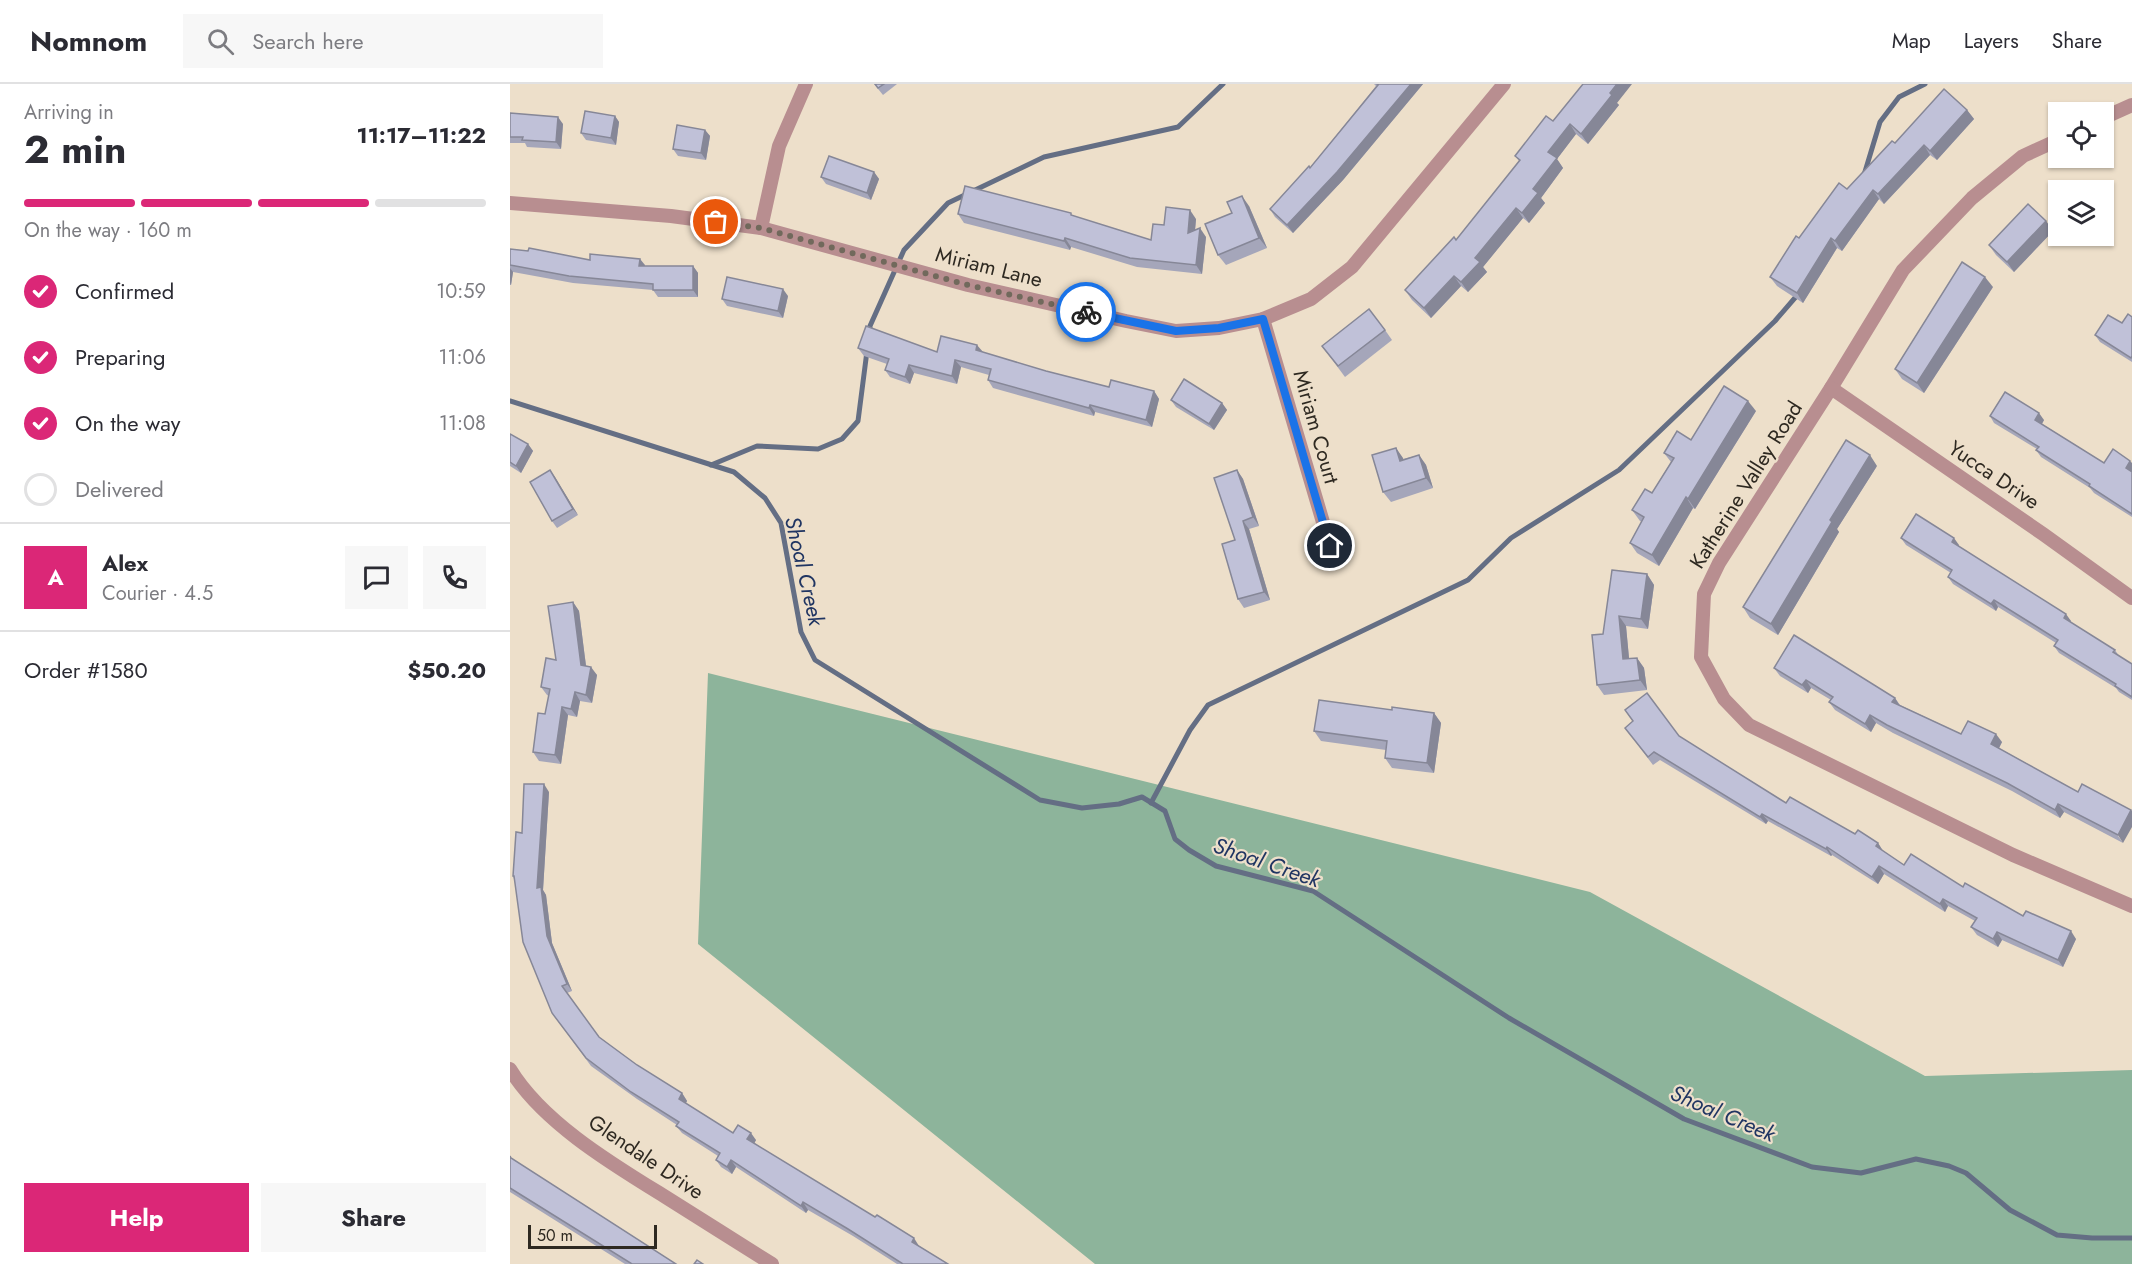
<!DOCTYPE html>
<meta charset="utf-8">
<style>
:root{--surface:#fff;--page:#f7f7f7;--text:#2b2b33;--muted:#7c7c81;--line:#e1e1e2;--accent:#db2777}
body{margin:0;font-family:Jost,sans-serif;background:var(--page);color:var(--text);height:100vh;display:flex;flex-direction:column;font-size:22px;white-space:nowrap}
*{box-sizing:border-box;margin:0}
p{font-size:20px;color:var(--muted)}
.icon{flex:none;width:33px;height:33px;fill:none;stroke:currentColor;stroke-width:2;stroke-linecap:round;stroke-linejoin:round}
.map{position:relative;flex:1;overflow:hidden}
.sheet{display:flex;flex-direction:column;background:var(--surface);width:510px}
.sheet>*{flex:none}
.controls{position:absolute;left:1538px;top:18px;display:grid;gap:12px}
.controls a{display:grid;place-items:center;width:66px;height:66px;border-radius:0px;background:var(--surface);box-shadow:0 2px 4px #0004;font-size:30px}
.scale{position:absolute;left:18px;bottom:15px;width:129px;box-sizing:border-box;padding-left:6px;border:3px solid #2e2921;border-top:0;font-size:16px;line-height:21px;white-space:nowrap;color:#2e2921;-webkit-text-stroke:4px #eddfca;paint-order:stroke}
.pin{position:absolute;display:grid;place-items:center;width:51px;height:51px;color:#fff;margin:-26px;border:3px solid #fff;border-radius:50%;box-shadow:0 2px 6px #0007}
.courier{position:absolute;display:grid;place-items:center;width:60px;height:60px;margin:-30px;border:4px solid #1a73e8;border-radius:50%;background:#fff;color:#222;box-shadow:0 2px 8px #0007}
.overview em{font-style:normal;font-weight:700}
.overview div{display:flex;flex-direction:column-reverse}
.overview{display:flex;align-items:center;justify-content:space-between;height:102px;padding:0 24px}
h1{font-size:39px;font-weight:700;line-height:45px}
.bar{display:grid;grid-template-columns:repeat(4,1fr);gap:9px 6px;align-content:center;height:72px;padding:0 24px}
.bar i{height:8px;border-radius:4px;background:var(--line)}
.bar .current{background:var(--accent)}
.bar p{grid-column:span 4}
.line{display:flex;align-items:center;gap:15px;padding:0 24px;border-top:2px solid var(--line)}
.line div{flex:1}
.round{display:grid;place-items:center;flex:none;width:63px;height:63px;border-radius:0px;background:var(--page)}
ol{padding:0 24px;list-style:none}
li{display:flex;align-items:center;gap:18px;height:66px}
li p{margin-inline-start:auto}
li .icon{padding:6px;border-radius:50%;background:var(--accent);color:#fff;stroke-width:4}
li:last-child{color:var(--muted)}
li i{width:33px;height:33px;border:3px solid var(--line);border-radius:50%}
.cta{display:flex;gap:12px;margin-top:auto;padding:12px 24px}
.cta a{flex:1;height:69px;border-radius:0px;background:var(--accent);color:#fff;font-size:24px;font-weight:700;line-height:69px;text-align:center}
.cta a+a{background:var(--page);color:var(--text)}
header{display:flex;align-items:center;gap:36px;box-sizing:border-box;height:84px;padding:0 30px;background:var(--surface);border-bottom:2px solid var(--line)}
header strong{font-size:28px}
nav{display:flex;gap:33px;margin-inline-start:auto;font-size:21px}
.search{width:420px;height:54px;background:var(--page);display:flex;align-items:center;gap:15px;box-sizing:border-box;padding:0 21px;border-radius:0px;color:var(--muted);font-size:22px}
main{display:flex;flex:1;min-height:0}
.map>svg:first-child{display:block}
.forest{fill:#8db49b}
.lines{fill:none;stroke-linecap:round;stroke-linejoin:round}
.stream{stroke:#646e84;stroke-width:5}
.street{stroke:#b88e90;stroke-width:14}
.wall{fill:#a5a6ba}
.shaded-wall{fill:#868797}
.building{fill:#c0c1d8;stroke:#868797;stroke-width:1.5}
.done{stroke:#71695c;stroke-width:6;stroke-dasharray:0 10.8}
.route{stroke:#1a73e8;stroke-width:8}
.labels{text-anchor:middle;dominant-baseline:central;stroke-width:4.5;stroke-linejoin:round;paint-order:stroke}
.street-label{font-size:21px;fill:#2e2921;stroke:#eddfca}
.water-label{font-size:22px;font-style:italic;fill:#203562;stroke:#eddfca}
</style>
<header>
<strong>Nomnom</strong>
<div class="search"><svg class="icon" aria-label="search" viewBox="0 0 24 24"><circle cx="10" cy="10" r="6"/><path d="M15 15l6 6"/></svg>Search here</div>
<nav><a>Map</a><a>Layers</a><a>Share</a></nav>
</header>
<main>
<section class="sheet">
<div class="overview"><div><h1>2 min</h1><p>Arriving in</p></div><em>11:17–11:22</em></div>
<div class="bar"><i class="current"></i><i class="current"></i><i class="current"></i><i></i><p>On the way · 160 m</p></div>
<ol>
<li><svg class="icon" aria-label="check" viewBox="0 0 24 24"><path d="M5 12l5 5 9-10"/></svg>Confirmed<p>10:59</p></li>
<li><svg class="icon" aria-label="check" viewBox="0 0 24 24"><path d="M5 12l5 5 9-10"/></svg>Preparing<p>11:06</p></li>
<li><svg class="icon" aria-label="check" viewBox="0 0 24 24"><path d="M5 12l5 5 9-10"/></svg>On the way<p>11:08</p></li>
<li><i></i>Delivered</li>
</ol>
<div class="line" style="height:108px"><b class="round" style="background:var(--accent);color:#fff">A</b><div><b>Alex</b><p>Courier · 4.5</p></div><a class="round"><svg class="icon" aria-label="chat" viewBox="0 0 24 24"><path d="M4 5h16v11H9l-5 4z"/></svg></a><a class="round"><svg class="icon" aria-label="phone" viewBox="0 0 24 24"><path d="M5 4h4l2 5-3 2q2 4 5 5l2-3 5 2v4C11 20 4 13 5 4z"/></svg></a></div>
<div class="line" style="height:78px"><div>Order #1580</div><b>$50.20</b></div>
<div class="cta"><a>Help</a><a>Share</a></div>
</section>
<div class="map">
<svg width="1622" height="1180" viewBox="0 0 1622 1180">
<rect width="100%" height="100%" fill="#eddfca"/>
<path class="forest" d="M 198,589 L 1080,808 L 1415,992 L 1622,986 L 1622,1180 L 585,1180 L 188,860 Z"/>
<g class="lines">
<g class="stream">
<path d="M 1354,91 L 1370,38 L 1389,13 L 1415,0"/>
<path d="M 360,249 L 360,242 L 394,166 L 438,119 L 534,73 L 668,43 L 713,0"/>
<path d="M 0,317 L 224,388 L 255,414 L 271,439 L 291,548 L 305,576 L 530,716 L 572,724 L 609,720 L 632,713 L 655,727 L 665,755 L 679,766 L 706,782 L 803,807 L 999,934 L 1174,1035 L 1302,1083 L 1351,1089 L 1406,1075 L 1439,1082 L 1456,1089 L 1500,1126 L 1547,1151 L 1582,1154 L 1622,1154"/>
<path d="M 201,381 L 247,362 L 308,365 L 332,355 L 348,337 L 357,267"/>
<path d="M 641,719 L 680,646 L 698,621 L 958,496 L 1001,454 L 1109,386 L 1265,237 L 1290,208"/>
</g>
<g class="street">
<path d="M 1593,34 L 1622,21"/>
<path d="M 1548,56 L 1513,72 L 1462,114 L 1393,186 L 1321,304 L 1209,479 L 1194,510 L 1191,573 L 1214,615 L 1239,641 L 1503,771 L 1622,822"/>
<path d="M 0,119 L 161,132 L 251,144 L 458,201 L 616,237 L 666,247 L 709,244 L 753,235 L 801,215 L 842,183 L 994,0"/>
<path d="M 251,144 L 269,62 L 296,0"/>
<path d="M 753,235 L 820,462"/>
<path d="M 1321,304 L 1533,450 L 1622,514"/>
<path d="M 0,985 C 32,1038 102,1080 154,1112 C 190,1135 226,1157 262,1180"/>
</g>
</g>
<g class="wall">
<path d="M 364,0 L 387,0 L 373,11 Z"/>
<path d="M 864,0 L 913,0 L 833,96 L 783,149 L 765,133 L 760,125 L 800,84 L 866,2 Z"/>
<path d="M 1107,19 L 1109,21 L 1078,60 L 1066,50 L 1047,75 L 1053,84 L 1031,114 L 1035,119 L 1019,139 L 1013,134 L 973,183 L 977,188 L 958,208 L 951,202 L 921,234 L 902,216 L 895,206 L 946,156 L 1009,77 L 1005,72 L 1043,37 Z"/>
<path d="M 1457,26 L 1464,35 L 1427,76 L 1420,71 L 1374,120 L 1369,115 L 1332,167 L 1327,164 L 1293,219 L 1267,202 L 1260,193 L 1289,154 L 1385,59 Z"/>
<path d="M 0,29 L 53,40 L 51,65 L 17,63 L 15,59 L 0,59 Z"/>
<path d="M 105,32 L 109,38 L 106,61 L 76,56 L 71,49 Z"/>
<path d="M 195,46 L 200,52 L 196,76 L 168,72 L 163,65 Z"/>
<path d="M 364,88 L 369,95 L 361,116 L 316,100 L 311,93 Z"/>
<path d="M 739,122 L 757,164 L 716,181 L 708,171 Z"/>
<path d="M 448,130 L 563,132 L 641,156 L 654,141 L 686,135 L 685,146 L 696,153 L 692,190 L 627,183 L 561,163 L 560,166 L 454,139 Z"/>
<path d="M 1536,137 L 1543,147 L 1504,188 L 1486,171 L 1479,161 Z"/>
<path d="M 0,165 L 80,176 L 130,175 L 134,182 L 183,182 L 188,189 L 188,213 L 148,213 L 143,206 L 63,199 L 3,188 L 1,201 L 0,201 Z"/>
<path d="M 1483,203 L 1414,309 L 1392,295 L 1385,285 Z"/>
<path d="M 278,212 L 273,234 L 217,222 L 212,215 Z"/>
<path d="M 1622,233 L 1622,278 L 1590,258 L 1585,251 L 1612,239 Z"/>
<path d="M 875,246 L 882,256 L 835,293 L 812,262 Z"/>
<path d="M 348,264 L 427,268 L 472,268 L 536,287 L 599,303 L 644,307 L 649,315 L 642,343 L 585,328 L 584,332 L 483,304 L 478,296 L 479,291 L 451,283 L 447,300 L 404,289 L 400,300 L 380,293 L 375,286 L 377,280 L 354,272 Z"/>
<path d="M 661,316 L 712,319 L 717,326 L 704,346 L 666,323 Z"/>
<path d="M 1246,327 L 1185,425 L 1183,424 L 1149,482 L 1127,469 L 1120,459 L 1132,438 L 1130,437 L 1122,426 L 1142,409 L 1161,378 L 1154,369 L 1181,356 Z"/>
<path d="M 1480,332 L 1534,336 L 1532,340 L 1594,379 L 1622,379 L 1622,433 L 1584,409 L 1580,404 L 1531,373 L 1526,366 L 1527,365 L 1484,339 Z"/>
<path d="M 0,350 L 18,360 L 23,367 L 11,389 L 0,382 Z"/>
<path d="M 886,364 L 893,375 L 909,371 L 916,381 L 923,404 L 881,418 L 873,408 Z"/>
<path d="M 1367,382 L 1327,445 L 1329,448 L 1268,551 L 1240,534 L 1233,523 Z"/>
<path d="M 40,386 L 68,431 L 47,444 L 42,437 Z"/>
<path d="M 727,386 L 733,395 L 749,442 L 739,445 L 760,516 L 734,524 L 728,515 L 725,456 Z"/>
<path d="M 1391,454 L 1449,461 L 1448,462 L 1561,537 L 1560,538 L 1605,566 L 1609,572 L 1622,580 L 1622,616 L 1609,608 L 1606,604 L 1549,569 L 1544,562 L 1546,559 L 1488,523 L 1486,527 L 1443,500 L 1438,493 L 1441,489 L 1396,461 Z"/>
<path d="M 1137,490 L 1144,501 L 1138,545 L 1116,542 L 1119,574 L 1127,574 L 1134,584 L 1137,606 L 1094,611 L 1087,601 L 1093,550 Z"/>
<path d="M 63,518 L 69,527 L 76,582 L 87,591 L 82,619 L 70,617 L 67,633 L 58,631 L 51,680 L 29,677 L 23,668 L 35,630 L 39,612 L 37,611 L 31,603 L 46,576 Z"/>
<path d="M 1264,584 L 1385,614 L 1390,621 L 1451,650 L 1492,658 L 1489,664 L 1568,708 L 1572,700 L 1613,759 L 1554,728 L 1550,734 L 1502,707 L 1383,649 L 1366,639 L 1361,648 L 1325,626 L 1319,618 L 1321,616 L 1301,604 L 1298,609 L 1270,592 Z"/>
<path d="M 882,626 L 924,629 L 931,639 L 924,689 L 882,684 L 875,674 L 876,666 L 811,657 L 804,647 Z"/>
<path d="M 1115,644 L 1169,652 L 1276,719 L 1368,759 L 1373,767 L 1394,781 L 1453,803 L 1513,832 L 1566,855 L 1553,883 L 1492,856 L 1488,863 L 1467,851 L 1461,843 L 1465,837 L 1438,822 L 1435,828 L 1374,790 L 1368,800 L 1322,771 L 1321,772 L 1258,737 L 1256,740 L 1150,676 L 1143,681 Z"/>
<path d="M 39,708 L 33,806 L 36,811 L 42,859 L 62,907 L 57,909 L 89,953 L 127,981 L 172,1009 L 177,1017 L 176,1019 L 223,1049 L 246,1056 L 244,1059 L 438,1180 L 387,1180 L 343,1152 L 298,1126 L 296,1129 L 226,1083 L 222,1090 L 211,1083 L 206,1076 L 208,1072 L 172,1049 L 166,1042 L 167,1041 L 127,1015 L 81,982 L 42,929 L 4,795 L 3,792 L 12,749 Z"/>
<path d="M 0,1072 L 1,1074 L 166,1180 L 115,1180 L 0,1108 Z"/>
</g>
<g class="shaded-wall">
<path d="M 901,0 L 913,0 L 833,96 L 783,149 L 777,141 Z"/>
<path d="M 1107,0 L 1122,0 L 1107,19 L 1109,21 L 1078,60 L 1071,50 Z"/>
<path d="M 1457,26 L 1464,35 L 1427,76 L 1420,67 Z"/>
<path d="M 105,32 L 109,38 L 106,61 L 101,54 Z"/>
<path d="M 48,33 L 53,40 L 51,65 L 46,58 Z"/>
<path d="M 1060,40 L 1066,50 L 1047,75 L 1053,84 L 1031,114 L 1035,119 L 1019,139 L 1012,129 L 1038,68 Z"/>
<path d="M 195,46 L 200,52 L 196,76 L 191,69 Z"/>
<path d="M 1414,61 L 1420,71 L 1374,120 L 1368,110 Z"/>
<path d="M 364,88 L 369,95 L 361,116 L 357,109 Z"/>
<path d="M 1363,106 L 1369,115 L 1332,167 L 1325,157 Z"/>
<path d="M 732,112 L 739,122 L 757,164 L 749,154 Z"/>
<path d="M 1006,124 L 1013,134 L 973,183 L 977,188 L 958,208 L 951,198 L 965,174 Z"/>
<path d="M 680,126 L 686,135 L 684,158 L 678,149 Z"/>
<path d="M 1536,137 L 1543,147 L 1504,188 L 1497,178 Z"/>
<path d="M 690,144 L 696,153 L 692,190 L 686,181 Z"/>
<path d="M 555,154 L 561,163 L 560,166 L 554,157 Z"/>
<path d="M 1321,154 L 1327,164 L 1293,219 L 1287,209 Z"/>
<path d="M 130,175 L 135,181 L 134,189 L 129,182 Z"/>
<path d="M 183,182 L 188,189 L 188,213 L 183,206 Z"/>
<path d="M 0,184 L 3,188 L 1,201 L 0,199 Z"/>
<path d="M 944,192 L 951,202 L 921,234 L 914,224 Z"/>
<path d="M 1475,193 L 1483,203 L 1414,309 L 1407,299 Z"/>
<path d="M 273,205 L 278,212 L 273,234 L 268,227 Z"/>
<path d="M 467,261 L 473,268 L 466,266 Z"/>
<path d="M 445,276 L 451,283 L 447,300 L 442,292 Z"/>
<path d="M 399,281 L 404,289 L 400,300 L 395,293 Z"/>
<path d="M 644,307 L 649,315 L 642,343 L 636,336 Z"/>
<path d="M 1238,317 L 1246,327 L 1185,425 L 1178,415 Z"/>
<path d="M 712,319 L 717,326 L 704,346 L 699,340 Z"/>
<path d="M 580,321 L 585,328 L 584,332 L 579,324 Z"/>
<path d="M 1529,329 L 1534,336 L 1530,343 L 1525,336 Z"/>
<path d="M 18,360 L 23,367 L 11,389 L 6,382 Z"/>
<path d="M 886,364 L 893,374 L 897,387 L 890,377 Z"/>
<path d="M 909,371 L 916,381 L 923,404 L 916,394 Z"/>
<path d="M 1360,371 L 1367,382 L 1327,445 L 1329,448 L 1268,551 L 1261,540 L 1320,436 Z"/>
<path d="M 1620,377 L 1622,379 L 1622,389 L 1616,384 Z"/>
<path d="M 40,386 L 45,393 L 68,431 L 63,425 Z"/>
<path d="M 727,386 L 733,395 L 749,442 L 743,433 Z"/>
<path d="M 1176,413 L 1183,424 L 1149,482 L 1142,471 Z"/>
<path d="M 733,437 L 739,445 L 760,516 L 754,508 Z"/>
<path d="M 1444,454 L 1449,461 L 1447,465 L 1442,458 Z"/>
<path d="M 1137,490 L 1144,501 L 1138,545 L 1131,535 Z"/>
<path d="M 1484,516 L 1488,523 L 1486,527 L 1481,520 Z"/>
<path d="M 63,518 L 69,527 L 77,590 L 71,581 Z"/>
<path d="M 1556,530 L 1561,537 L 1558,541 L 1554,534 Z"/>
<path d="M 1109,532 L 1116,542 L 1120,585 L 1113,575 Z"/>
<path d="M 1127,574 L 1134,584 L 1137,606 L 1130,596 Z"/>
<path d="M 81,583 L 87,591 L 82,619 L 76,611 Z"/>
<path d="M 1296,596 L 1301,604 L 1298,609 L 1292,601 Z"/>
<path d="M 65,608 L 70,617 L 67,633 L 61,625 Z"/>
<path d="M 1385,614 L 1390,622 L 1382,618 Z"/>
<path d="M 52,623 L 58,631 L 51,680 L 45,671 Z"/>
<path d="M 924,629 L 931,639 L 924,689 L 917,679 Z"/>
<path d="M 1360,631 L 1366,639 L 1361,648 L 1355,640 Z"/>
<path d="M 1486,650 L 1492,658 L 1487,668 L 1481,660 Z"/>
<path d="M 34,700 L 39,708 L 33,806 L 36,811 L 42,859 L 62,907 L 57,900 L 37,852 L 27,804 Z"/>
<path d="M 1548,720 L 1554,728 L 1550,734 L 1545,726 Z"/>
<path d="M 1621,726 L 1622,727 L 1622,743 L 1613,759 L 1608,751 Z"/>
<path d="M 1252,730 L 1258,737 L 1256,740 L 1250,733 Z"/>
<path d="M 1368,759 L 1373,767 L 1366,762 Z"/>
<path d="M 1317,763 L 1322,771 L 1321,772 L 1316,765 Z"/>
<path d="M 1369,782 L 1374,790 L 1368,800 L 1362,793 Z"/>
<path d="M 1433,815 L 1438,822 L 1435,828 L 1430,820 Z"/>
<path d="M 1561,847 L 1566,855 L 1553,883 L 1548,876 Z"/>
<path d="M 1487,848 L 1492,856 L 1488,863 L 1483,855 Z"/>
<path d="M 172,1009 L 177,1017 L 174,1022 L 169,1015 Z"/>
<path d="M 241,1049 L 246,1056 L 243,1062 L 237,1055 Z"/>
<path d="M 221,1076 L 226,1083 L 222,1090 L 217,1083 Z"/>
<path d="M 293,1118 L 298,1126 L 296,1129 L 291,1122 Z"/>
<path d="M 404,1154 L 409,1162 L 402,1158 Z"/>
</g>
<g class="building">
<path d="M 365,0 L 374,0 L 368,4 Z"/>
<path d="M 867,0 L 901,0 L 827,88 L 777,141 L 760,125 L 799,82 L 800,84 L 868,1 Z"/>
<path d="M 1073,0 L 1107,0 L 1100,9 L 1102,11 L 1071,50 L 1060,40 L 1038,68 L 1047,74 L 1023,105 L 1028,109 L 1012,129 L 1006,124 L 965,174 L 970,178 L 951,198 L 944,192 L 914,224 L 895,206 L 944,153 L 946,156 L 1010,76 L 1005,72 L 1036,32 L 1043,37 Z"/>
<path d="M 1434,5 L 1457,26 L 1420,67 L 1414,61 L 1368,110 L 1363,106 L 1325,157 L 1321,154 L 1287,209 L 1260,193 L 1286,152 L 1289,154 L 1329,99 L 1337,105 L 1382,57 L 1385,59 Z"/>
<path d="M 75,27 L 105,32 L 101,54 L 71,49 Z"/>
<path d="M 0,29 L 48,33 L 46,58 L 12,56 L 13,53 L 0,53 Z"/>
<path d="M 167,41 L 195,46 L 191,69 L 163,65 Z"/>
<path d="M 319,72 L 364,88 L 357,109 L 311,93 Z"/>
<path d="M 455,102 L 561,129 L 561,131 L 641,156 L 643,140 L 654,141 L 656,123 L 680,126 L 678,149 L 690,144 L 686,181 L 620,174 L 555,154 L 554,157 L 448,130 Z"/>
<path d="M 732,112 L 749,154 L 708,171 L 695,140 L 722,129 L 717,118 Z"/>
<path d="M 1518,120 L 1536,137 L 1497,178 L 1479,161 Z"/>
<path d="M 19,164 L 80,176 L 80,170 L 130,175 L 129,182 L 183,182 L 183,206 L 143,206 L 143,200 L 59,192 L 0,181 L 0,165 L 18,167 Z"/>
<path d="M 1452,178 L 1475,193 L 1407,299 L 1385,285 Z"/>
<path d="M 217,193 L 273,205 L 268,227 L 212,215 Z"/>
<path d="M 859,225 L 875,246 L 828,282 L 812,262 Z"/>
<path d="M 1618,230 L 1622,233 L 1622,272 L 1621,274 L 1585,251 L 1598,231 L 1612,239 Z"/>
<path d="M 356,242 L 427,268 L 431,252 L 467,261 L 466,266 L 536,287 L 599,303 L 601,296 L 644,307 L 636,336 L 580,321 L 579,324 L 478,296 L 481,285 L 445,276 L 442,292 L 399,281 L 395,293 L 375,286 L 379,275 L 348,264 Z"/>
<path d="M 674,295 L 712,319 L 699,340 L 661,316 Z"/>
<path d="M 1214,302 L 1238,317 L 1178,415 L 1176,413 L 1142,471 L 1120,459 L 1134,433 L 1122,426 L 1135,405 L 1142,409 L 1164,374 L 1154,369 L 1167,347 L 1181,356 Z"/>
<path d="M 1495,308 L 1529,329 L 1525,336 L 1594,379 L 1603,365 L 1620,377 L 1616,384 L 1622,388 L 1622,430 L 1579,402 L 1580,400 L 1526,366 L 1529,363 L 1480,332 Z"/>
<path d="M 0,350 L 18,360 L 6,382 L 0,378 Z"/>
<path d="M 1336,356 L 1360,371 L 1320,436 L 1322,438 L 1261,540 L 1233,523 Z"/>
<path d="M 886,364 L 890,377 L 909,371 L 916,394 L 873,408 L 862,371 Z"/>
<path d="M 40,386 L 63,425 L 42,437 L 20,398 Z"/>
<path d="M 727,386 L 743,433 L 733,437 L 754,508 L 728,515 L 712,460 L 725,456 L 704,394 Z"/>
<path d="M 1406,430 L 1444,454 L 1442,458 L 1556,530 L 1554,534 L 1605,566 L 1603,568 L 1622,580 L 1622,613 L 1605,602 L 1606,600 L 1544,562 L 1548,556 L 1484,516 L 1481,520 L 1438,493 L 1442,486 L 1391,454 Z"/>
<path d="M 1102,486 L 1137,490 L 1131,535 L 1109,532 L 1113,575 L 1127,574 L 1130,596 L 1087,601 L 1082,551 L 1093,550 Z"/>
<path d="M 63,518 L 71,581 L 81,583 L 76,611 L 65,608 L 61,625 L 52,623 L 45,671 L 23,668 L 28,629 L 35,630 L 40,605 L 31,603 L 36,574 L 46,576 L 38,522 Z"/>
<path d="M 1284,551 L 1385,614 L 1382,618 L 1451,650 L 1458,637 L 1486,650 L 1481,660 L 1568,708 L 1572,700 L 1621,726 L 1608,751 L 1548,720 L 1545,726 L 1497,699 L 1377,641 L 1360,631 L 1355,640 L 1319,618 L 1323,613 L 1296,596 L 1292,601 L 1264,584 Z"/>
<path d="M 1137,609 L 1169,652 L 1276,719 L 1280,713 L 1345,750 L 1348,746 L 1368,759 L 1366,762 L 1394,781 L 1401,770 L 1453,803 L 1455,799 L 1513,832 L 1516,827 L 1561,847 L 1548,876 L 1487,848 L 1483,855 L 1461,843 L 1467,834 L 1433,815 L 1430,820 L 1369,782 L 1362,793 L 1317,763 L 1316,765 L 1252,730 L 1250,733 L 1144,668 L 1138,673 L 1115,644 L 1123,637 L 1115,626 Z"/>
<path d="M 809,616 L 882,626 L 882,623 L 924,629 L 917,679 L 875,674 L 877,657 L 804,647 Z"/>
<path d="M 14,700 L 34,700 L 27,804 L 31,803 L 37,852 L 57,900 L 52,902 L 89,953 L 127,981 L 172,1009 L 169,1015 L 223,1049 L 228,1041 L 241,1049 L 237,1055 L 365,1133 L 367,1131 L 404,1154 L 402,1158 L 438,1180 L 393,1180 L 338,1145 L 293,1118 L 291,1122 L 221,1076 L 217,1083 L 206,1076 L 210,1069 L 166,1042 L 169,1038 L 121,1008 L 76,974 L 42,929 L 13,858 L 4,792 L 3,792 L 6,748 L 12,749 Z"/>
<path d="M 0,1072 L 1,1074 L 166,1180 L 122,1180 L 0,1104 Z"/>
<path d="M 187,1176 L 193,1180 L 184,1180 Z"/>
</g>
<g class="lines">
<path class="done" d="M 206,138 L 251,144 L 458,201 L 576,228"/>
<path class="route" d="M 576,228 L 666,247 L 709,244 L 753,235 L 820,462"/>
</g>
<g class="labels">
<g class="street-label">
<text transform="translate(479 183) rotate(14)">Miriam Lane</text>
<text transform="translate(806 343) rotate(74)">Miriam Court</text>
<text transform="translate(1484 391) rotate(34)">Yucca Drive</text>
<text transform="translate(1236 401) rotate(-58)">Katherine Valley Road</text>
<text transform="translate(136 1073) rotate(34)">Glendale Drive</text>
</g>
<g class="water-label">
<text transform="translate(295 487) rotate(77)">Shoal Creek</text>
<text transform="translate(757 778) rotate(19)">Shoal Creek</text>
<text transform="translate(1213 1029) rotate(23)">Shoal Creek</text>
</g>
</g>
</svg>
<div class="controls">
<a><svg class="icon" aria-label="locate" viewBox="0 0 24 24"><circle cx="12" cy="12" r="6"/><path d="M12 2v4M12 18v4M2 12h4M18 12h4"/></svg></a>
<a><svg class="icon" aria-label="layers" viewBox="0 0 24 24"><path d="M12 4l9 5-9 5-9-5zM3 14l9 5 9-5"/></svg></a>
</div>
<div class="scale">50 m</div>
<div class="pin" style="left:206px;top:138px;background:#ea580c"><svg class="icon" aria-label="bag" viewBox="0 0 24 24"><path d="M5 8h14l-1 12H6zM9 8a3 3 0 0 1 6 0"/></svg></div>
<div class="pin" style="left:820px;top:462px;background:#1f2937"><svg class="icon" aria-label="home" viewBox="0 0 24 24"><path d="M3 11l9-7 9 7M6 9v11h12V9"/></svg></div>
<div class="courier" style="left:576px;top:228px"><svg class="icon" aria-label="bike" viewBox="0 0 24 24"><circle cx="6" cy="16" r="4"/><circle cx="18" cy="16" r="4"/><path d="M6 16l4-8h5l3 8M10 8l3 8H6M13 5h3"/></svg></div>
</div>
</main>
